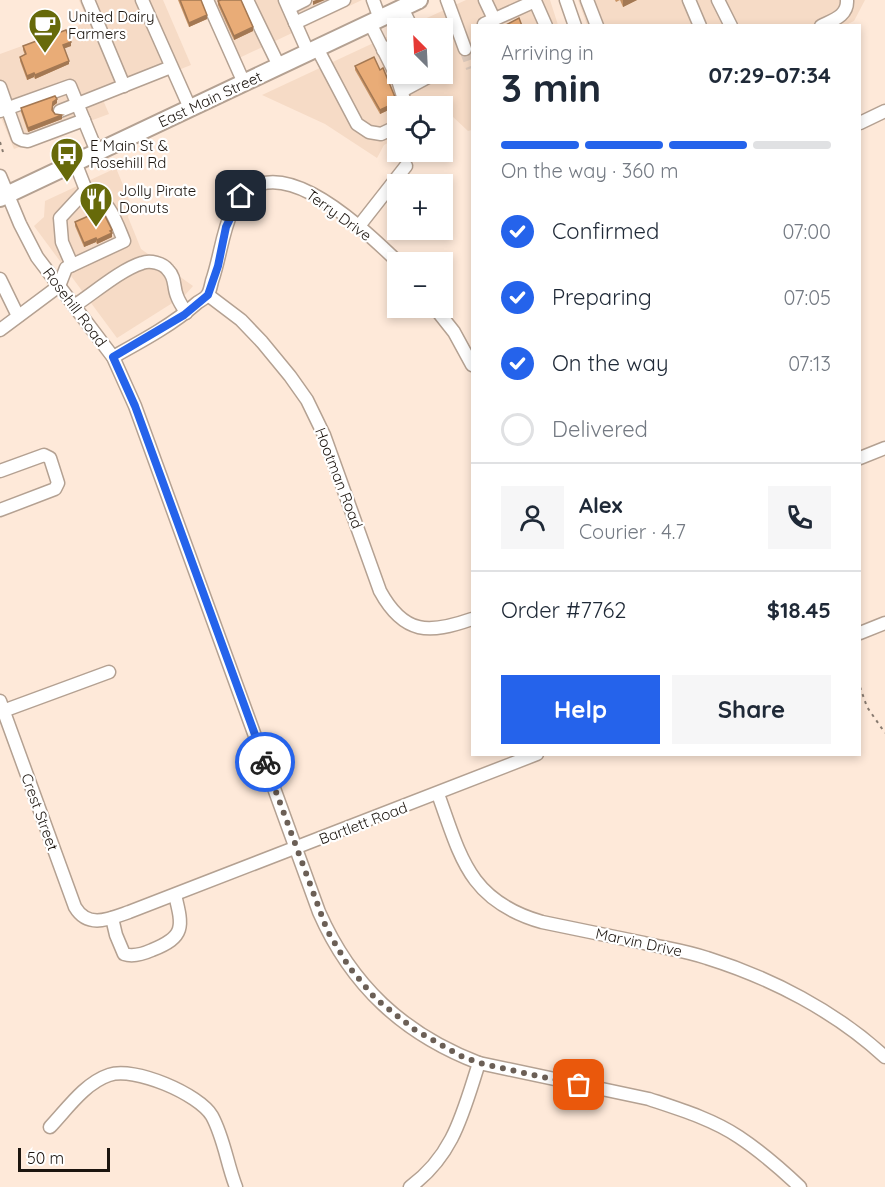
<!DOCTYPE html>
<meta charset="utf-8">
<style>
:root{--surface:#fff;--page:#f6f6f7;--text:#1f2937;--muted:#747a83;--line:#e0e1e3;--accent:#2563eb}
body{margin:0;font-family:Quicksand,sans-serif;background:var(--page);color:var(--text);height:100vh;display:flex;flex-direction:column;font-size:22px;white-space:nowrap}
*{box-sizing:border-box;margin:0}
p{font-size:20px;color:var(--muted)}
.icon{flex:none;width:33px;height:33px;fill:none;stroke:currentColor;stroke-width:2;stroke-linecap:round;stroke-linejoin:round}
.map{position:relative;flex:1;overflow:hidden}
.details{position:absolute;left:471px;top:24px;width:390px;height:732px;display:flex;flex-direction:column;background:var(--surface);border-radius:0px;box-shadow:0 3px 9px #0003}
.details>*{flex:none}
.needle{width:39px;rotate:336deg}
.buttons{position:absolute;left:387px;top:18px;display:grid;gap:12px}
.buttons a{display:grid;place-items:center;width:66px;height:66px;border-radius:0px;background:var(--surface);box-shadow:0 3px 9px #0003;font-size:30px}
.scale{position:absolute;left:18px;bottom:15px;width:92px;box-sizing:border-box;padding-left:6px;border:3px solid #1c150f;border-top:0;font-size:16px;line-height:21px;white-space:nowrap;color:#1c150f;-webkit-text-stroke:4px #fff;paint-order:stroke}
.pin{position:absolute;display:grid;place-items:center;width:51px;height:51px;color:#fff;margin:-26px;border-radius:12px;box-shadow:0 3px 9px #0006}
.courier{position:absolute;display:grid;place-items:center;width:60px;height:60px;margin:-30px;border:4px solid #2563eb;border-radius:50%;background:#fff;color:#222;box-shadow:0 2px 8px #0007}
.headline em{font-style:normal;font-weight:800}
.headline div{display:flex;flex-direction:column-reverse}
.headline{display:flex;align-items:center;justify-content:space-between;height:102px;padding:0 30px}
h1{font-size:39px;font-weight:800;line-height:45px}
.bar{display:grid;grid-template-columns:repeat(4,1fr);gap:9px 6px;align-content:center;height:72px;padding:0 30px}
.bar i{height:8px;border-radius:4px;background:var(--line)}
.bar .selected{background:var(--accent)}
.bar p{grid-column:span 4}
.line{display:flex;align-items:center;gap:15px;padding:0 30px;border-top:2px solid var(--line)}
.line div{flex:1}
.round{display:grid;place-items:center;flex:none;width:63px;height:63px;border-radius:0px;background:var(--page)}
ol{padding:0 30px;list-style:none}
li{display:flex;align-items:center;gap:18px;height:66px}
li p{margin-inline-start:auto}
li .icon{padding:6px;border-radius:50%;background:var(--accent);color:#fff;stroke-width:4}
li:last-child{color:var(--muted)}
li i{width:33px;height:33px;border:3px solid var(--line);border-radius:50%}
.action{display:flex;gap:12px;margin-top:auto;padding:12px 30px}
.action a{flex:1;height:69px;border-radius:0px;background:var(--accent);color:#fff;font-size:24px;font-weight:800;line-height:69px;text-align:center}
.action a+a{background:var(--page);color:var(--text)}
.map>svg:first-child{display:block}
.built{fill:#f6dbc6}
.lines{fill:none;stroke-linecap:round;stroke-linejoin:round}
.minor-tunnel{stroke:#dcc9bb;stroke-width:12;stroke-dasharray:12 6;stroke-linecap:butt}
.minor-casing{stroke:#b4a192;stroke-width:15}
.major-casing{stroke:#b4a192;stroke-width:20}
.path{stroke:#877a6f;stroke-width:2;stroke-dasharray:3 4.5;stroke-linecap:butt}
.minor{stroke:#fff;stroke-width:12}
.major{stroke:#fff;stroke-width:16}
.wall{fill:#c89466}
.shaded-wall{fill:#a37853}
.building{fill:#e9ac77;stroke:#a37853;stroke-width:1.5}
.done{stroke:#6b5f56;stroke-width:6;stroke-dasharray:0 10.8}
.route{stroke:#2563eb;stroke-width:8}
.labels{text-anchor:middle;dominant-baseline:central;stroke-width:4.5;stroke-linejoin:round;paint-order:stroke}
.poi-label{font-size:15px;fill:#1c150f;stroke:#fff;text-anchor:start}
.street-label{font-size:15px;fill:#1c150f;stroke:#fff}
</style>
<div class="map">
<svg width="885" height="1187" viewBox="0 0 885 1187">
<rect width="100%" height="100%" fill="#fee9d9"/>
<g class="built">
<path d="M 79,0 L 163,0 L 191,65 L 103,100 L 109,114 L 14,149 L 0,115 L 0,54 L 88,22 Z"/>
<path d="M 215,0 L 362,0 L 239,58 Z"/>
<path d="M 466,0 L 550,0 L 558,25 L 472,26 L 472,130 L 468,131 L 436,101 L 432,106 L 398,106 L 397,138 L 384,145 L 377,158 L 325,124 L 262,95 L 397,32 L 398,74 L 442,74 L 442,28 L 405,28 Z"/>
<path d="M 578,0 L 865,0 L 854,21 L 844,26 L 587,25 Z"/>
<path d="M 116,168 L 130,202 L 128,217 L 141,249 L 193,286 L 185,295 L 117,338 L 34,226 L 44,217 L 45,201 Z"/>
</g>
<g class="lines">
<path class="minor-tunnel" d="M 465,49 L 472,68"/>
<g class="minor-casing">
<g id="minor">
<path d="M 88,0 L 124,86"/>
<path d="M 142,0 L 190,108"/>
<path d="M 207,0 L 244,83"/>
<path d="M 247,0 L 279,66"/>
<path d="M 285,0 L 308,52"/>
<path d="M 373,0 L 380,19"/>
<path d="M 447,0 L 465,49"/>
<path d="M 485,0 L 494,19"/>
<path d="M 566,0 L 575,26"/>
<path d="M 587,0 L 597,26"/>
<path d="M 689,0 L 700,26"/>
<path d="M 718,0 L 731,26"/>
<path d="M 289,8 L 305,0"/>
<path d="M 402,8 L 412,28"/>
<path d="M 295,23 L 344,0"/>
<path d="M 370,23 L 397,77 L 406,106"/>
<path d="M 485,26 L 484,24 L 535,1 L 546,26"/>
<path d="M 821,26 C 833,20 848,16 847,0"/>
<path d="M 317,48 L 357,124 L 369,132 L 381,134 L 398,126"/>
<path d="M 383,50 L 398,43"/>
<path d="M 0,87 L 18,138 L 22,140 L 28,141 L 84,120"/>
<path d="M 402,91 L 430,76 L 431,74"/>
<path d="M 0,111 L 70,86 L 97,152"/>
<path d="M 60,111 L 171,67"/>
<path d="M 860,123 L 885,111"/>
<path d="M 0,176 L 20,224 L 37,257 L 113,357 L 135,406 L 319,912 C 351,985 403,1034 479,1063 L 649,1099 C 679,1109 712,1119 739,1137 C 760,1151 781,1169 800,1187"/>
<path d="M 359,226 L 406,166"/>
<path d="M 72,265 L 62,242 L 60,218 L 86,190"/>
<path d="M 0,279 L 18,316"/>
<path d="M 208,295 L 241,320 L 262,342 L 290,376 L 307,400 L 324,435 L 380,591 C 404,635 429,634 472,619"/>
<path d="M 74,306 C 94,293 120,270 142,263 C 150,260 163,263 168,270 C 176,278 173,287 177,296 C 179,302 183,307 186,313"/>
<path d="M 435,308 L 454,332 L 472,365"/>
<path d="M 0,330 L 59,286 L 66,268 L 124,241 C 115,219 109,199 86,190 L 75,162"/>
<path d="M 113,357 C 142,341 172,325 197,303 C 200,301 206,298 208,294 C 210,291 211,285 212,281 C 220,258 222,233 232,211 C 269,135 364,230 398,262"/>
<path d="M 860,458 L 885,448"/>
<path d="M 0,471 L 44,455 L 50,458 L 58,483 L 55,489 L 0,510"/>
<path d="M 860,633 L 885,623"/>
<path d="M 0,701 L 75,907 C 88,929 109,919 129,912 L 537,754"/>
<path d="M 3,711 L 109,672"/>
<path d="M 438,794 C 461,858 469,901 542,922 C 576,929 610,936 644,943 C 665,948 687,951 707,958 C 771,978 835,1011 885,1057"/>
<path d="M 112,918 L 116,935 L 124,954 C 133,957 143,954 152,950 C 185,937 183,927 175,895"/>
<path d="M 50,1127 C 67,1109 85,1083 109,1075 C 134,1066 199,1094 212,1116 C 224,1138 227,1164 236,1187"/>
<path d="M 410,1187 C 454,1155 463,1112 479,1063"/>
</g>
</g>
<g class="major-casing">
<path id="major" d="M 0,198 L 419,0"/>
</g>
<g class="path">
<path d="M 0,142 L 3,152"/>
<path d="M 860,687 L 867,707 L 885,733"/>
</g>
<use href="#minor" class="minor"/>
<use href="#major" class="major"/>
</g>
<g class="wall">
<path d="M 178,0 L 201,0 L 207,19 L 189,27 Z"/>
<path d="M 615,0 L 637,0 L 623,7 L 620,0 L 616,2 Z"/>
<path d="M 218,1 L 253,31 L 234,40 L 218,5 Z"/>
<path d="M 23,46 L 71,46 L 64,48 L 69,64 L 35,79 L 34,77 L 27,80 L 20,61 L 20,57 L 25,55 L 23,50 Z"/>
<path d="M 355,66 L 397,106 L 380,114 L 355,70 Z"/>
<path d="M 57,103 L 53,106 L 53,110 L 55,114 L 62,119 L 28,132 L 21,112 L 21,108 Z"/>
<path d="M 75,222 L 112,234 L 112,237 L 97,244 L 96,242 L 84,247 L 75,226 Z"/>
</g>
<g class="shaded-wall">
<path d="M 316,0 L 325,0 L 313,5 L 313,1 Z"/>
<path d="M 623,0 L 637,0 L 623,7 Z"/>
<path d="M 207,15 L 207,19 L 189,27 L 189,23 Z"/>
<path d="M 253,27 L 253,31 L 234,40 L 234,36 Z"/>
<path d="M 71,42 L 71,46 L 63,49 L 63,45 Z"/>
<path d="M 69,61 L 69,64 L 35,79 L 35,75 Z"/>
<path d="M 34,73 L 34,77 L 27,80 L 27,76 Z"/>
<path d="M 57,99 L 57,103 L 53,106 L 52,113 L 53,102 Z"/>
<path d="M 397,102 L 397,106 L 380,114 L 380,110 Z"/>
<path d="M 62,115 L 62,119 L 28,132 L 28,128 Z"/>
<path d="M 112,230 L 112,237 L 97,244 L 97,240 Z"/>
<path d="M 96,238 L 96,242 L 84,247 L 84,243 Z"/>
</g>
<g class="building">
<path d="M 180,0 L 201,0 L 207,15 L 189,23 Z"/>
<path d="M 221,0 L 241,0 L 253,27 L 234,36 L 218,1 Z"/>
<path d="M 519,18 L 522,26 L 504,26 Z"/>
<path d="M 66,30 L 71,42 L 63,45 L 69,61 L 35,75 L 34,73 L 27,76 L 20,57 L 26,54 L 23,46 Z"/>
<path d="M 374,57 L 380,70 L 383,68 L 397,102 L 380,110 L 355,66 Z"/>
<path d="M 55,96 L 57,99 L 53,102 L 52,110 L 55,114 L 62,115 L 28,128 L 21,108 Z"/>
<path d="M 102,210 L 112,230 L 110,231 L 112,233 L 97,240 L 96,238 L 84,243 L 75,222 Z"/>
</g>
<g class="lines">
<path class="done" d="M 265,762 L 327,930 L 349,967 L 375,998 L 415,1030 L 461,1056 L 479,1063 L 579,1085"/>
<path class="route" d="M 241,196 L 226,227 L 218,266 L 208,295 L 184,315 L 113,357 L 135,406 L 265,762"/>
</g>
<defs>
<g id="cafe-pin" transform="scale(1.725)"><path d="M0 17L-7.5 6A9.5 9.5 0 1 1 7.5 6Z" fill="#676a0a" stroke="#fff"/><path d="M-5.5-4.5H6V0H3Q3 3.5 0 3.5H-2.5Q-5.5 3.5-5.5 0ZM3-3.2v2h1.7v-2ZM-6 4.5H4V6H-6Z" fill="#fff"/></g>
<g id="bus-pin" transform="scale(1.725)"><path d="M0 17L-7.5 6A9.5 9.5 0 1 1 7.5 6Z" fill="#676a0a" stroke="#fff"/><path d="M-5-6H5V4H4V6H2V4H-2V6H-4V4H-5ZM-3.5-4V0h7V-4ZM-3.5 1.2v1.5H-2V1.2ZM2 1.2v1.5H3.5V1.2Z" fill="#fff"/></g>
<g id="restaurant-pin" transform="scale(1.725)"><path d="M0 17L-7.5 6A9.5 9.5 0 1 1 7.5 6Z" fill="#676a0a" stroke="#fff"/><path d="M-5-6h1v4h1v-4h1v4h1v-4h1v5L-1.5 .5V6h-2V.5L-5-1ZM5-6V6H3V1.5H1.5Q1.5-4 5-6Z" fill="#fff"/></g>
</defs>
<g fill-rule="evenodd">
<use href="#cafe-pin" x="45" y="25"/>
<use href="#bus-pin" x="67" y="154"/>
<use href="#restaurant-pin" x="96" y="199"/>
</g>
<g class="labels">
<g class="poi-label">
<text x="68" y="16">United Dairy<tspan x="68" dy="17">Farmers</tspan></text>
<text x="90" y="145">E Main St &amp;<tspan x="90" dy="17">Rosehill Rd</tspan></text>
<text x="119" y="190">Jolly Pirate<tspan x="119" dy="17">Donuts</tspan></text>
</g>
<g class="street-label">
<text transform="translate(210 99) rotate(-25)">East Main Street</text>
<text transform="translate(339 215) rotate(36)">Terry Drive</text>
<text transform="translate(75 307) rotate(53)">Rosehill Road</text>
<text transform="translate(339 478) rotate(69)">Hootman Road</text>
<text transform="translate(40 812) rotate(70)">Crest Street</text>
<text transform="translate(363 823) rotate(-21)">Bartlett Road</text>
<text transform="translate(639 942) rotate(12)">Marvin Drive</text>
</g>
</g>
</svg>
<div class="buttons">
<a><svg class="needle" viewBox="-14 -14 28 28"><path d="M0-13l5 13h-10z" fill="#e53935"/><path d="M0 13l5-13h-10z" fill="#747a83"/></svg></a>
<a><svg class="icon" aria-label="locate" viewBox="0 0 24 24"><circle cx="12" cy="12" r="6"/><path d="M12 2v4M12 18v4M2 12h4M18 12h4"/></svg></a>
<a>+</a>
<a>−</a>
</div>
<div class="scale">50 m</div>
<div class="pin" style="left:579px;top:1085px;background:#ea580c"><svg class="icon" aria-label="bag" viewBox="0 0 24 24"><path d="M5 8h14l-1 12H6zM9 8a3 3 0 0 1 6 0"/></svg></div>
<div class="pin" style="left:241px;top:196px;background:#1f2937"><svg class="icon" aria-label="home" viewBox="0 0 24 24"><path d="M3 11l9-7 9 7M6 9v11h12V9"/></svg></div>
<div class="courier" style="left:265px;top:762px"><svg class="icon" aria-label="bike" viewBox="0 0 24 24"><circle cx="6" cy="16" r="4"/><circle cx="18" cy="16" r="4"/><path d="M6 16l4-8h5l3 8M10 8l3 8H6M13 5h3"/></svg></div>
<section class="details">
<div class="headline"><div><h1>3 min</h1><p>Arriving in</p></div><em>07:29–07:34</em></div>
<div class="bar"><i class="selected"></i><i class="selected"></i><i class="selected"></i><i></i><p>On the way · 360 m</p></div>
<ol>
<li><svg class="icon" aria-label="check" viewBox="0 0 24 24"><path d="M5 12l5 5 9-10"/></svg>Confirmed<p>07:00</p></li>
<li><svg class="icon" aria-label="check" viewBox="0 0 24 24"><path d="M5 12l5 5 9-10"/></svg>Preparing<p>07:05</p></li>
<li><svg class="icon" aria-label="check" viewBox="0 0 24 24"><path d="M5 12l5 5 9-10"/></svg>On the way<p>07:13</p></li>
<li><i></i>Delivered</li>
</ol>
<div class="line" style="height:108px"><a class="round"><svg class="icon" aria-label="person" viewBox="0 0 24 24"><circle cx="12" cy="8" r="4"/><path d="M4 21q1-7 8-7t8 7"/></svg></a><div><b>Alex</b><p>Courier · 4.7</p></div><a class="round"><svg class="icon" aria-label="phone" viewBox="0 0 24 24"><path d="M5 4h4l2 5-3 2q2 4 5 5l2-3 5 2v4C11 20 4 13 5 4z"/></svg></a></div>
<div class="line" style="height:78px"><div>Order #7762</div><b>$18.45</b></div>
<div class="action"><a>Help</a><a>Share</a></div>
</section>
</div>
